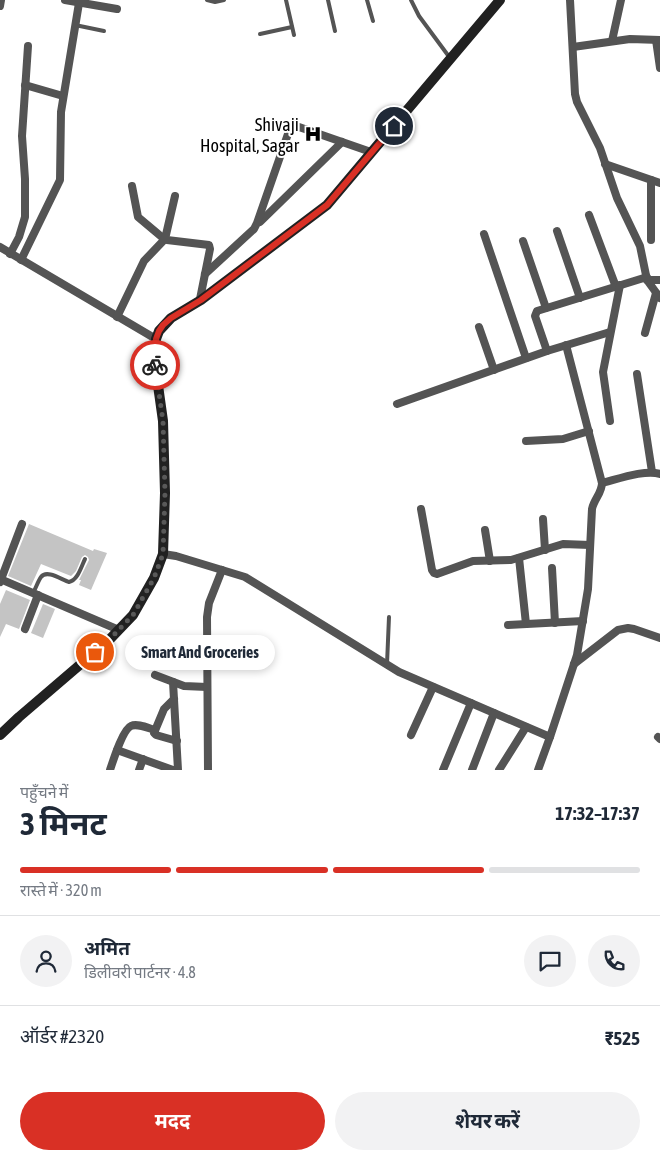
<!DOCTYPE html>
<html lang="hi">
<meta charset="utf-8">
<style>
:root{--surface:#fff;--page:#f2f2f3;--text:#1f2937;--muted:#747a83;--line:#e0e1e3;--accent:#d93025}
body{margin:0;font-family:"Asap Condensed","Noto Sans Devanagari",sans-serif;background:var(--page);color:var(--text);height:100vh;display:flex;flex-direction:column;font-size:19px;white-space:nowrap}
*{box-sizing:border-box;margin:0}
p{font-size:16px;color:var(--muted)}
.icon{flex:none;width:28px;height:28px;fill:none;stroke:currentColor;stroke-width:2;stroke-linecap:round;stroke-linejoin:round}
.map{position:relative;height:770px;overflow:hidden}
.details{display:flex;flex-direction:column;background:var(--surface);flex:1}
.details>*{flex:none}
.pin{position:absolute;display:grid;place-items:center;width:42px;height:42px;color:#fff;margin:-21px;border:2px solid #fff;border-radius:50%;box-shadow:0 1px 5px #0007}
.courier{position:absolute;display:grid;place-items:center;width:50px;height:50px;margin:-25px;border:4px solid #d93025;border-radius:50%;background:#fff;color:#222;box-shadow:0 1px 6px #0007}
.bubble{position:absolute;height:35px;border-radius:18px;background:var(--surface);box-shadow:0 2px 8px #0003;font-size:16px;font-weight:700;line-height:35px;text-align:center}
.head em{font-style:normal;font-weight:700}
.head div{display:flex;flex-direction:column-reverse}
.head{display:flex;align-items:center;justify-content:space-between;height:85px;padding:0 20px}
h1{font-size:32px;font-weight:700;line-height:38px}
.bar{display:grid;grid-template-columns:repeat(4,1fr);gap:8px 5px;align-content:center;height:60px;padding:0 20px}
.bar i{height:6px;border-radius:4px;background:var(--line)}
.bar .current{background:var(--accent)}
.bar p{grid-column:span 4}
.line{display:flex;align-items:center;gap:12px;padding:0 20px;border-top:1px solid var(--line)}
.line div{flex:1}
.round{display:grid;place-items:center;flex:none;width:52px;height:52px;border-radius:26px;background:var(--page)}
.action{display:flex;gap:10px;margin-top:auto;padding:10px 20px}
.action a{flex:1;height:58px;border-radius:30px;background:var(--accent);color:#fff;font-size:20px;font-weight:700;line-height:58px;text-align:center}
.action a+a{background:var(--page);color:var(--text)}
.map>svg:first-child{display:block}
.building{fill:#c4c4c4}
.lines{fill:none;stroke-linecap:round;stroke-linejoin:round}
.lane{stroke:#545454;stroke-width:4}
.street{stroke:#545454;stroke-width:8}
.secondary{stroke:#212121;stroke-width:10}
.done{stroke:#595959;stroke-width:5;stroke-dasharray:0 9}
.route{stroke:#d93025;stroke-width:6}
.labels{text-anchor:middle;dominant-baseline:central;stroke-width:4;stroke-linejoin:round;paint-order:stroke}
.poi-label{font-size:18px;fill:#000;stroke:#fff;text-anchor:end}
</style>
<div class="map">
<svg width="660" height="770" viewBox="0 0 660 770">
<rect width="100%" height="100%" fill="#fff"/>
<g class="building">
<path d="M 29,524 L 93,551 L 94,549 L 107,553 L 91,590 L 79,585 L 81,580 L 79,580 L 89,560 L 88,557 L 85,555 L 82,557 L 76,571 L 71,576 L 41,564 L 31,586 L 8,576 Z"/>
<path d="M 6,590 L 30,600 L 19,629 L 6,624 L 0,637 L 0,604 Z"/>
<path d="M 43,604 L 55,609 L 43,638 L 31,633 Z"/>
</g>
<g class="lines">
<g class="lane">
<path d="M 207,0 L 215,2 L 224,0"/>
<path d="M 286,0 L 294,35"/>
<path d="M 328,0 L 335,31"/>
<path d="M 367,0 L 373,21"/>
<path d="M 411,0 L 419,16 L 450,58"/>
<path d="M 75,25 L 104,31"/>
<path d="M 260,34 L 292,27"/>
<path d="M 33,593 C 36,588 38,581 41,577 C 47,569 62,580 69,582 C 78,580 81,567 85,559"/>
<path d="M 387,664 L 389,617"/>
</g>
<g class="street">
<path d="M 65,0 L 117,9"/>
<path d="M 570,0 L 575,94 L 577,102 L 600,148 L 617,198 L 640,246 L 647,280 L 660,298"/>
<path d="M 0,6 L 1,0"/>
<path d="M 656,40 L 660,68"/>
<path d="M 612,41 L 621,0"/>
<path d="M 573,47 L 630,39 L 660,40"/>
<path d="M 25,85 L 63,96"/>
<path d="M 605,164 L 660,183"/>
<path d="M 132,186 L 138,217 L 163,238 L 167,240 L 209,245 L 210,249 L 200,299"/>
<path d="M 589,215 L 616,287"/>
<path d="M 260,222 L 342,142"/>
<path d="M 557,231 L 580,298"/>
<path d="M 484,234 L 526,358"/>
<path d="M 651,240 L 651,180"/>
<path d="M 523,241 L 546,308"/>
<path d="M 0,247 L 156,339"/>
<path d="M 10,254 L 19,237 L 25,217 L 25,179 L 22,136 L 28,46"/>
<path d="M 21,260 L 60,180 L 61,112 L 79,3"/>
<path d="M 205,274 L 254,229 L 257,223 L 289,131 L 291,128 L 299,127 L 371,152"/>
<path d="M 647,280 L 660,280"/>
<path d="M 117,317 L 144,261 L 165,239 L 175,196"/>
<path d="M 479,327 L 494,370"/>
<path d="M 645,333 L 656,293"/>
<path d="M 547,351 L 535,316 L 537,311 L 647,277"/>
<path d="M 637,374 L 652,472"/>
<path d="M 397,404 L 547,351 L 610,332"/>
<path d="M 610,421 L 603,372 L 620,285"/>
<path d="M 526,441 L 563,439 L 589,431"/>
<path d="M 602,483 C 618,479 646,469 660,474"/>
<path d="M 421,509 L 432,570 L 434,573 L 437,574 L 473,561 L 511,560 L 563,544 L 590,545"/>
<path d="M 543,519 L 545,550"/>
<path d="M 485,530 L 490,561"/>
<path d="M 163,554 L 176,556 L 245,577 L 399,672 L 550,737 L 577,655 L 588,589 L 592,509 C 594,499 602,493 602,483 L 566,345"/>
<path d="M 519,558 L 526,624"/>
<path d="M 552,568 L 555,623"/>
<path d="M 0,579 L 119,630"/>
<path d="M 0,582 L 22,524"/>
<path d="M 508,625 L 583,621"/>
<path d="M 25,629 L 38,595"/>
<path d="M 574,664 L 618,630 L 628,628 L 634,629 L 660,638"/>
<path d="M 155,675 L 184,686 L 207,687"/>
<path d="M 173,682 L 178,770"/>
<path d="M 174,699 L 164,709 L 154,733 L 156,735 L 177,741"/>
<path d="M 411,735 L 433,687"/>
<path d="M 658,737 L 660,739"/>
<path d="M 117,750 L 173,770"/>
<path d="M 110,770 C 113,761 123,729 131,726 C 137,723 148,728 155,730"/>
<path d="M 139,770 L 143,759"/>
<path d="M 208,770 L 207,617 L 209,603 L 222,570"/>
<path d="M 443,770 L 471,703"/>
<path d="M 472,770 L 494,713"/>
<path d="M 499,770 L 526,727"/>
<path d="M 538,770 L 550,737"/>
</g>
<path class="secondary" d="M 0,735 L 19,717 L 110,639 L 133,615 L 154,578 L 163,554 L 165,493 L 163,421 L 155,364 L 156,339 L 159,331 L 171,318 L 201,300 L 327,205 L 500,0"/>
</g>
<g class="lines">
<path class="done" d="M 95,652 L 110,639 L 133,615 L 154,578 L 163,554 L 165,493 L 163,421 L 155,365"/>
<path class="route" d="M 155,365 L 156,339 L 159,331 L 163,325 L 171,318 L 201,300 L 327,205 L 394,126"/>
</g>
<defs>
<g id="hospital-bare" transform="scale(1.35)"><path d="M-5-5h3v3.5h4V-5h3V5h-3V1.5h-4V5h-3Z" fill="#000" stroke="#fff" stroke-width="2.5" paint-order="stroke"/></g>
</defs>
<g fill-rule="evenodd">
<use href="#hospital-bare" x="313" y="134"/>
</g>
<g class="labels">
<g class="poi-label">
<text x="299" y="124">Shivaji<tspan x="299" dy="21">Hospital, Sagar</tspan></text>
</g>
</g>
</svg>
<div class="pin" style="left:95px;top:652px;background:#ea580c"><svg class="icon" aria-label="bag" viewBox="0 0 24 24"><path d="M5 8h14l-1 12H6zM9 8a3 3 0 0 1 6 0"/></svg></div>
<div class="pin" style="left:394px;top:126px;background:#1f2937"><svg class="icon" aria-label="home" viewBox="0 0 24 24"><path d="M3 11l9-7 9 7M6 9v11h12V9"/></svg></div>
<div class="courier" style="left:155px;top:365px"><svg class="icon" aria-label="bike" viewBox="0 0 24 24"><circle cx="6" cy="16" r="4"/><circle cx="18" cy="16" r="4"/><path d="M6 16l4-8h5l3 8M10 8l3 8H6M13 5h3"/></svg></div>
<div class="bubble" style="left:125px;top:635px;width:150px">Smart And Groceries</div>
</div>
<section class="details">
<div class="head"><div><h1>3 मिनट</h1><p>पहुँचने में</p></div><em>17:32–17:37</em></div>
<div class="bar"><i class="current"></i><i class="current"></i><i class="current"></i><i></i><p>रास्ते में · 320 m</p></div>
<div class="line" style="height:90px"><a class="round"><svg class="icon" aria-label="person" viewBox="0 0 24 24"><circle cx="12" cy="8" r="4"/><path d="M4 21q1-7 8-7t8 7"/></svg></a><div><b>अमित</b><p>डिलीवरी पार्टनर · 4.8</p></div><a class="round"><svg class="icon" aria-label="chat" viewBox="0 0 24 24"><path d="M4 5h16v11H9l-5 4z"/></svg></a><a class="round"><svg class="icon" aria-label="phone" viewBox="0 0 24 24"><path d="M5 4h4l2 5-3 2q2 4 5 5l2-3 5 2v4C11 20 4 13 5 4z"/></svg></a></div>
<div class="line" style="height:65px"><div>ऑर्डर #2320</div><b>₹525</b></div>
<div class="action"><a>मदद</a><a>शेयर करें</a></div>
</section>
